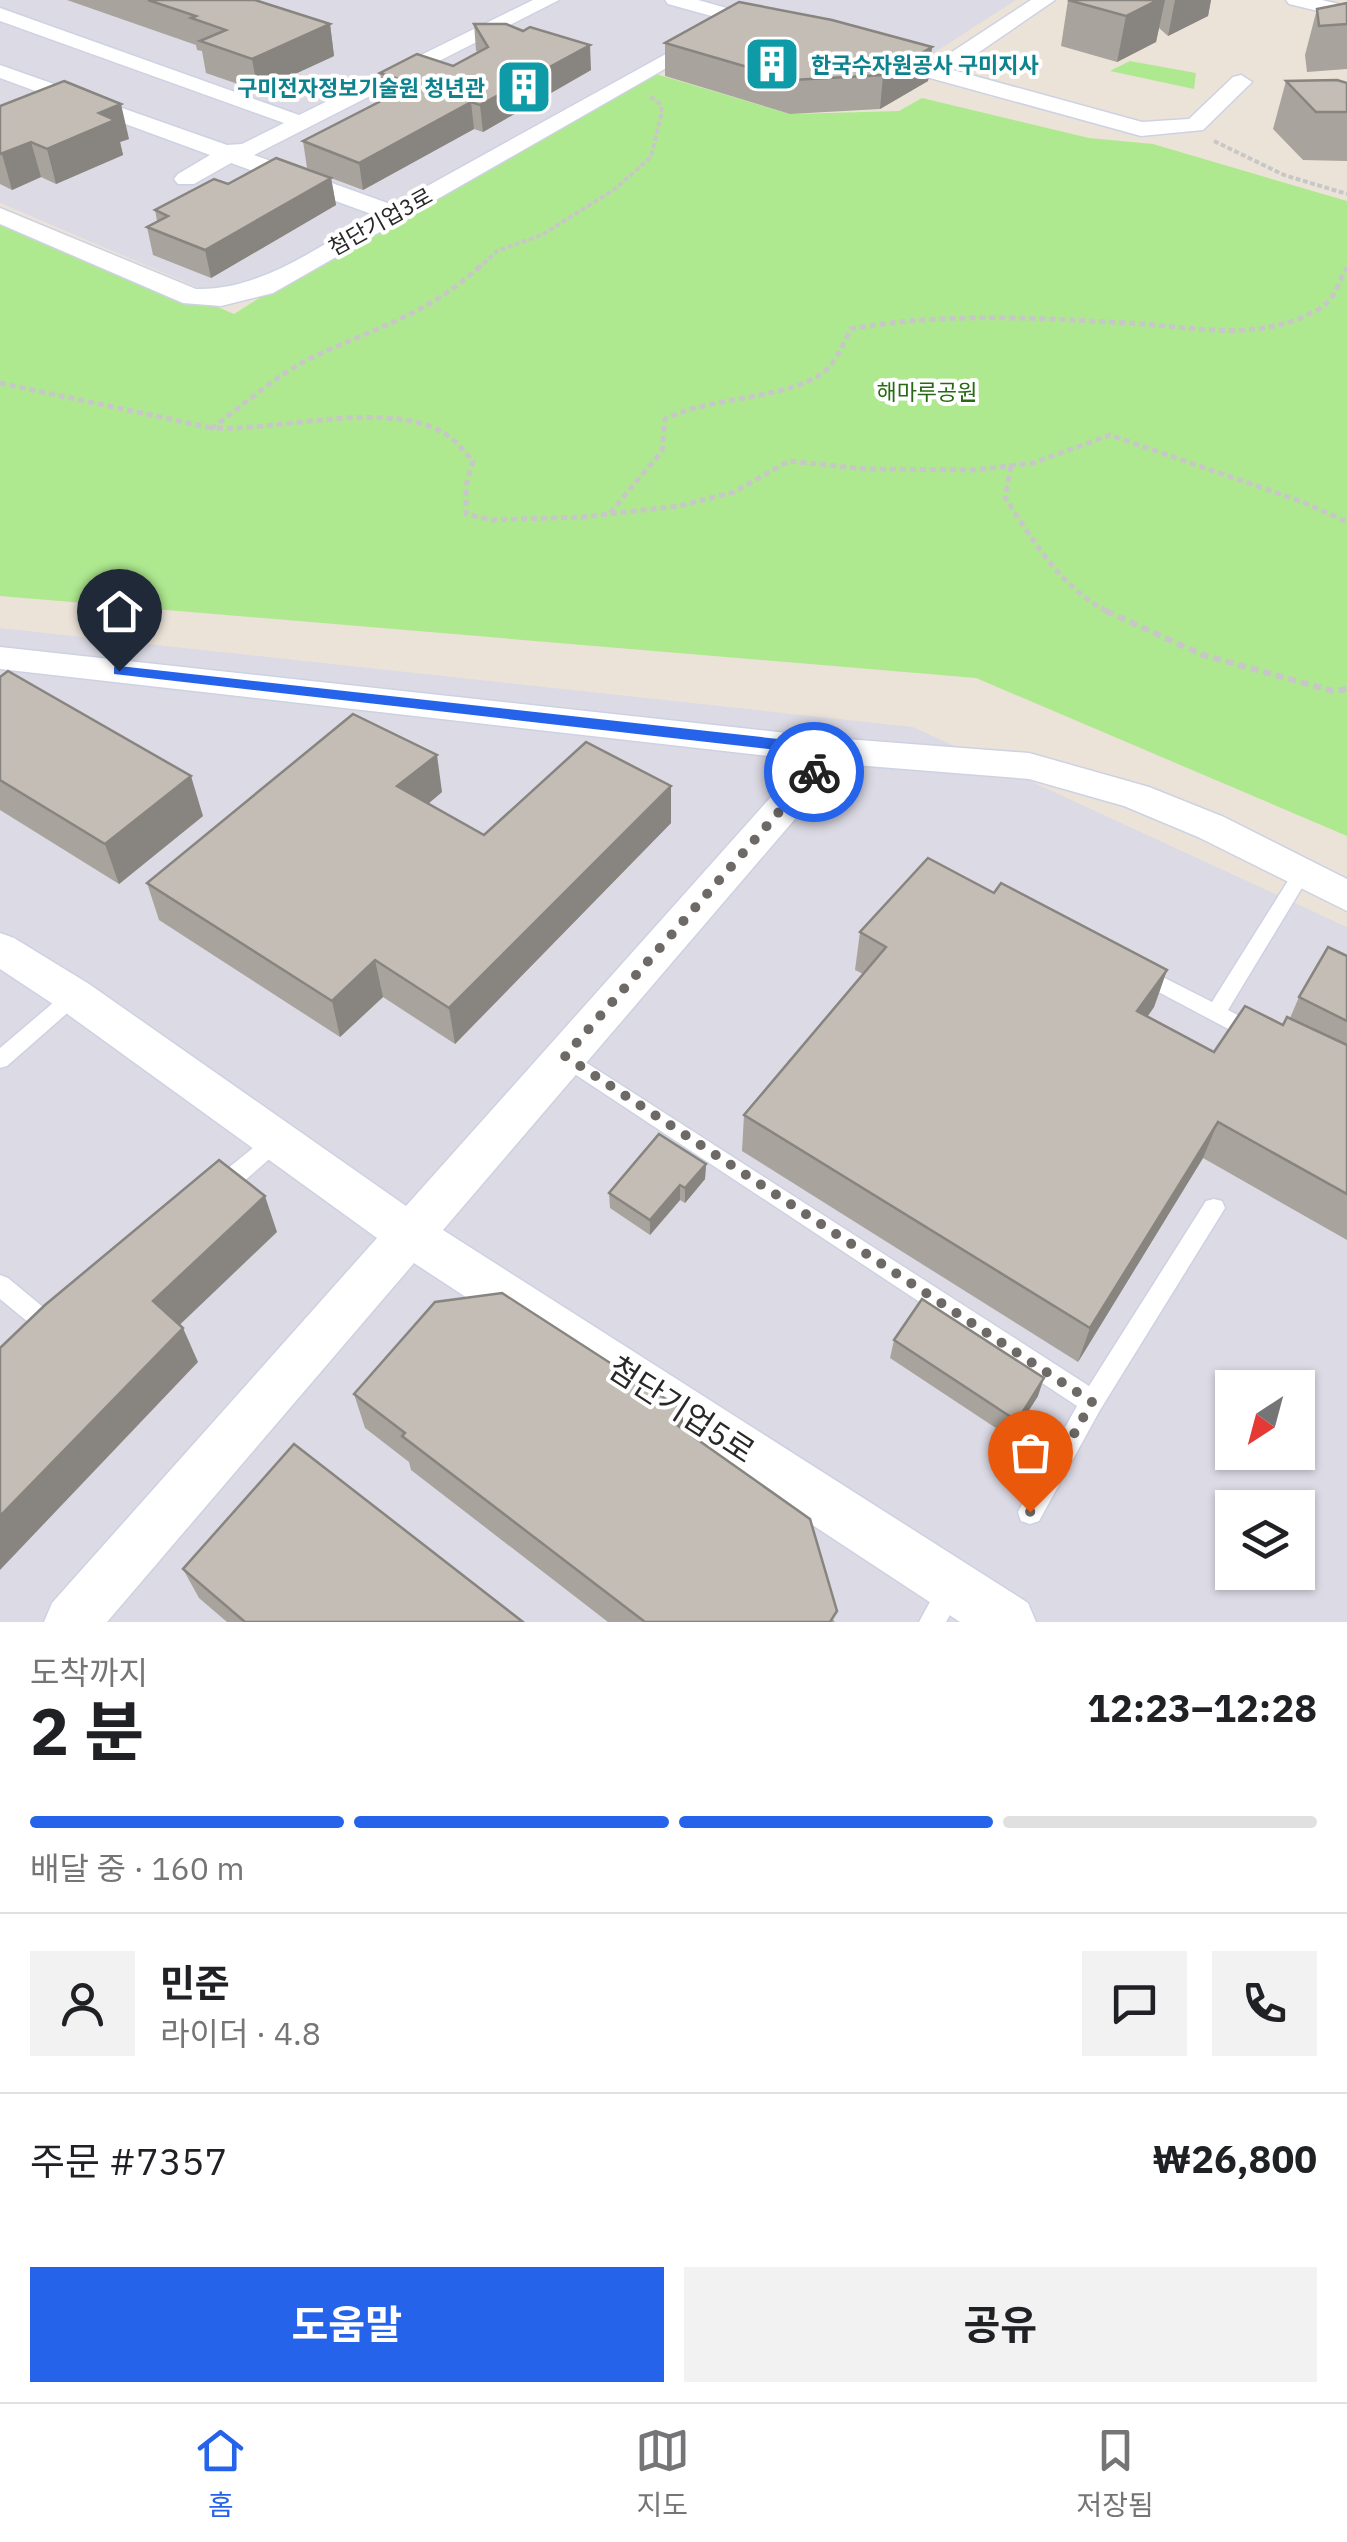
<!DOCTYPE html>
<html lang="ko">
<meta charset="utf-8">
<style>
:root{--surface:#fff;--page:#f2f2f2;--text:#202124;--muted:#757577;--line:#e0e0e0;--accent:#2563eb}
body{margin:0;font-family:"IBM Plex Sans","Noto Sans KR",sans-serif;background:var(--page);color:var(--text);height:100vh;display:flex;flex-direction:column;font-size:38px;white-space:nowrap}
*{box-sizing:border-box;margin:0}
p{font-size:32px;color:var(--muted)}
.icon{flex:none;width:55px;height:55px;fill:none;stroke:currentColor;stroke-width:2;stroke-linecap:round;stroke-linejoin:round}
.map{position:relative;height:1622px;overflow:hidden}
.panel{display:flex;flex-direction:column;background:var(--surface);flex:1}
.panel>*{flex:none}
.needle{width:65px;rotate:216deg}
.tools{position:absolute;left:1215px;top:1370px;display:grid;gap:20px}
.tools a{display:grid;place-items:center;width:100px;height:100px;border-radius:0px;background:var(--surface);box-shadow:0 2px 8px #0004;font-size:50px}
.pin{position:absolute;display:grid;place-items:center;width:85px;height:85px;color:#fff;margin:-102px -42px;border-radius:50% 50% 50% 0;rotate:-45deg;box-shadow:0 0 10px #0007}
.pin .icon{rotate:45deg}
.courier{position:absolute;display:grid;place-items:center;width:100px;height:100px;margin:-50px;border:8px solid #2563eb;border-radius:50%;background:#fff;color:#222;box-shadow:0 2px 12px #0007}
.headline em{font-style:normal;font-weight:700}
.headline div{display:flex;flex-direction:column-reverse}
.headline{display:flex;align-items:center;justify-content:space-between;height:170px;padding:0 30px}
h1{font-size:65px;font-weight:700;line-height:75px}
.bar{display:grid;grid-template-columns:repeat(4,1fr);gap:15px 10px;align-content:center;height:120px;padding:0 30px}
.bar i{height:12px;border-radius:8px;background:var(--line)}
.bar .selected{background:var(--accent)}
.bar p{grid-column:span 4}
.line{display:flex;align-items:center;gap:25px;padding:0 30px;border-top:2px solid var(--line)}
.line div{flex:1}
.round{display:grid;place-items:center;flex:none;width:105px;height:105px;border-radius:0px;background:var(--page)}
.button{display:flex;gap:20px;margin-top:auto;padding:20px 30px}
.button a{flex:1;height:115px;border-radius:0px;background:var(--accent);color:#fff;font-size:40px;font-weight:700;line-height:115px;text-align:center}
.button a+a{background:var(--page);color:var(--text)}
.tab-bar{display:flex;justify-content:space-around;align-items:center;height:140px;border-top:2px solid var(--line);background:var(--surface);font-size:28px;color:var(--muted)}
.tab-bar a{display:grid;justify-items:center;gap:5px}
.tab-bar .selected{color:var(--accent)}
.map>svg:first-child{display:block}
.industrial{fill:#dcdae4;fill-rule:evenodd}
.green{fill:#afe98f}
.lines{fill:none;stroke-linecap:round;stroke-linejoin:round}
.service-casing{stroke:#cdd2e3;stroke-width:3}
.minor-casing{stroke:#cdd2e3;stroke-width:3}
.path-far2{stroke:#c7c7c7;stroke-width:4;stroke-dasharray:5 2.5;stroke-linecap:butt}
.path-far1{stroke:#c7c7c7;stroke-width:5;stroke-dasharray:6 4;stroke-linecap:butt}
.path{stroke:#c7c7c7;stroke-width:6;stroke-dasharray:8 5;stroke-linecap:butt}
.service{fill:#fff;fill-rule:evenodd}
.minor{fill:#fff;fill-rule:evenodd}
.wall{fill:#a8a39c}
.shaded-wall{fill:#88847f}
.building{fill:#c3bdb5;stroke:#88847f;stroke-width:2.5}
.route{fill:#2563eb}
.done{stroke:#6d6966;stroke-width:10;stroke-dasharray:0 18}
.labels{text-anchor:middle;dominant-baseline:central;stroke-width:8;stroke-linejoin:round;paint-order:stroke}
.far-culture-label{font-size:22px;font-weight:bold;fill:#0d838f;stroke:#fff;text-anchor:start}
.far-street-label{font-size:22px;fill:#282828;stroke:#fff}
.far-park-label{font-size:22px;fill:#266b13;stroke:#fff}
.near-street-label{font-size:32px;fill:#282828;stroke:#fff}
</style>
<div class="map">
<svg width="1347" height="1622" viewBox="0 0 1347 1622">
<rect width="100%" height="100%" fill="#ece3d8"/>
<g class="industrial">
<path d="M 0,0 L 1016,0 L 926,58 L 747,12 L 270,275 L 211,293 L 0,203 Z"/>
<path d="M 0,628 L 913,727 L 1347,927 L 1347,1622 L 0,1622 ZM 1232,1388 L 1298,1388 L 1298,1452 L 1232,1452 ZM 1232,1508 L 1298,1508 L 1298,1572 L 1232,1572 Z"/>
</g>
<g class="green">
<path d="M 1130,61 L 1196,73 L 1194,89 L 1110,71 Z"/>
<path d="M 656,74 L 790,114 L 899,111 L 922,98 L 1089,138 L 1153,144 L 1347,201 L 1347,836 L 976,678 L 0,596 L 0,214 L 234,314 L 392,213 Z"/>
</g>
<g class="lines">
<g class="service-casing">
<g id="service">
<path d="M 1302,866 L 1308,868 L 1311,873 L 1228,1010 L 1263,1028 L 1266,1034 L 1263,1040 L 1256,1042 L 1249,1040 L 1134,979 L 1131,974 L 1134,969 L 1141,966 L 1212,1002 L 1296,868 Z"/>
<path d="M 74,988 L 81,991 L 84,996 L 81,1001 L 7,1066 L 0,1068 L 0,1048 L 67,991 Z"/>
<path d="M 565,1049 L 1089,1386 L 1206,1201 L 1214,1199 L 1222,1201 L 1225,1208 L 1100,1410 L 1039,1521 L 1030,1524 L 1021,1521 L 1018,1512 L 1077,1406 L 558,1063 L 555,1057 L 558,1051 Z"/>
<path d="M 276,1132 L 283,1135 L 286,1141 L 283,1147 L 227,1196 L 219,1198 L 211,1196 L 208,1189 L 211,1182 L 269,1135 Z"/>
<path d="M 0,1275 L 8,1278 L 61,1322 L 64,1329 L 61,1336 L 53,1340 L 45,1336 L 0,1299 Z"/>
<path d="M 952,1574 L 961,1578 L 965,1587 L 946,1622 L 919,1622 L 943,1578 Z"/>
</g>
</g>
<g class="minor-casing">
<g id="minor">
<path d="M 533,0 L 559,0 L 254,155 L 393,205 L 702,34 L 709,32 L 719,38 L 273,293 L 221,306 L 183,303 L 0,224 L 0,208 L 196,289 C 261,291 319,246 374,215 L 231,163 L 194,184 L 178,184 L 174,179 L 178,174 L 210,155 L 0,78 L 0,65 L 227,145 L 242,144 L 284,123 L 0,21 L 0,8 L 299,115 Z"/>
<path d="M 665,0 L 698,0 L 776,22 L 779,26 L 769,32 L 668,4 Z"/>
<path d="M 1031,0 L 1055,0 L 953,70 L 1142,122 L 1189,119 L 1233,77 L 1241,75 L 1252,82 L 1203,130 L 1141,136 L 872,62 L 869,57 L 880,51 L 932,65 Z"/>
<path d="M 1286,0 L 1322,0 L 1347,6 L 1347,18 L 1289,4 Z"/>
<path d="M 0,647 L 833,738 L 1029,753 L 1149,787 L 1224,817 L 1347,879 L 1347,911 L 1198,837 L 1124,806 L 1029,779 L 842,764 L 443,1230 L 1028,1603 L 1036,1622 L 960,1622 L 414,1263 L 107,1622 L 44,1622 L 52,1603 L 377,1238 L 59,1008 L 0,969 L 0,933 L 14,938 L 89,984 L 406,1206 L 804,760 L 0,669 Z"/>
</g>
</g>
<g class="path-far2">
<path d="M 1214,141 L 1284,175 L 1347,194"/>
<path d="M 478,269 L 497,251 L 542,235 L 615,189 L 651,157 L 662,112 L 660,104 L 648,95"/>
</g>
<g class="path-far1">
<path d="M 480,266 C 431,313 373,329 313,357 C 277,374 244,405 212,428 C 278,432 397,396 451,438 C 459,444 466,454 473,461 L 466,486 L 466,514 L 492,520 L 582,517 L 679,506 L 734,492 L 789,461 L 865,469 L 974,470 L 1033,463 L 1110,435 L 1303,502 L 1347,522"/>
<path d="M 0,383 L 212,428"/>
<path d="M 1011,466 L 1005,497 C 1033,541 1063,591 1111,613"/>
<path d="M 610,513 L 662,451 L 665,419 C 709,396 797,399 827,369 C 838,358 844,342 851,329 C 943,312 1035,318 1128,323 C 1191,326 1257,344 1317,310 C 1336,300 1336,285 1347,268"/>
</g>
<path class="path" d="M 1106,611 L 1203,655 L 1333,691 L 1347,689"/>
<use href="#service" class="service"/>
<use href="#minor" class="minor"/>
</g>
<g class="wall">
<path d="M 67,0 L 255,0 L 330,24 L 334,56 L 258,91 L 206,73 L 202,51 L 197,50 L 196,45 Z"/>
<path d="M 1068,0 L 1211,0 L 1208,16 L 1168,36 L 1159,28 L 1156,42 L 1117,62 L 1061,46 Z"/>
<path d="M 1347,3 L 1347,69 L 1307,72 L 1305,55 L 1317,9 Z"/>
<path d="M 474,24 L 591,70 L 483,132 L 474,129 L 363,190 L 331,178 L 336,205 L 211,278 L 153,255 L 147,227 L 157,221 L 155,210 L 228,184 L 330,177 L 307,168 L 303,141 L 384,99 L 380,73 L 453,66 L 477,52 L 476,50 Z"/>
<path d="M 665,43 L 932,47 L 928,81 L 880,109 L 790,114 L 665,76 Z"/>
<path d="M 1286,81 L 1347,83 L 1347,161 L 1303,160 L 1273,129 Z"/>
<path d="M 0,106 L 129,139 L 120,142 L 123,155 L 56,184 L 41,177 L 12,190 L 0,184 Z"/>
<path d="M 0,677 L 203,816 L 119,884 L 0,810 Z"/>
<path d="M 671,786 L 671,823 L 455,1044 L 383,997 L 340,1037 L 159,920 L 147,883 L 442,792 L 428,804 L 484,835 Z"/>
<path d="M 994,893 L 1167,970 L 1154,1007 L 1148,1016 L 1214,1052 L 1283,1025 L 1290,1018 L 1299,997 L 1347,956 L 1347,1240 L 1203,1158 L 1078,1362 L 742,1151 L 744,1115 L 863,974 L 855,970 L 860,932 Z"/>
<path d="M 706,1164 L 705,1179 L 685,1203 L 680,1200 L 650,1235 L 610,1208 L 609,1193 Z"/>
<path d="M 894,1340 L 1038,1396 L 1011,1438 L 890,1358 Z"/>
<path d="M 354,1394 L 683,1430 L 835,1622 L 608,1622 L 411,1470 L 409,1462 L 365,1428 Z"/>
<path d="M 183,1569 L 523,1622 L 227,1622 L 199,1598 Z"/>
</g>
<g class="shaded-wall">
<path d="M 1158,0 L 1165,0 L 1156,42 L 1117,62 L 1126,16 Z"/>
<path d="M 1175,0 L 1211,0 L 1208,16 L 1168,36 Z"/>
<path d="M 330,24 L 334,56 L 258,91 L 252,59 Z"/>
<path d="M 590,45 L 591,70 L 483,132 L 480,105 Z"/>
<path d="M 932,47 L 928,81 L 880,109 L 883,75 Z"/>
<path d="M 471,102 L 474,129 L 363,190 L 359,163 Z"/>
<path d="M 121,104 L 129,139 L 120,142 L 123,155 L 56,184 L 47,149 L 99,113 Z"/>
<path d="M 31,142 L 41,177 L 12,190 L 2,154 Z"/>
<path d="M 331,178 L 336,205 L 211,278 L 205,250 Z"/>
<path d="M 437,755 L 442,792 L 404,824 L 397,786 Z"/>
<path d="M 191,776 L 203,816 L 119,884 L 105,844 Z"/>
<path d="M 671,786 L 671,823 L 455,1044 L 449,1008 Z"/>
<path d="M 375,960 L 383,997 L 340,1037 L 332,1001 Z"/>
<path d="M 1167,970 L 1154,1007 L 1125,1048 L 1137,1011 Z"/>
<path d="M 1218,1122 L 1203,1158 L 1078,1362 L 1090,1328 Z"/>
<path d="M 706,1164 L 705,1179 L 685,1203 L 685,1188 Z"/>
<path d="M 680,1185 L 680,1200 L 650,1235 L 650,1220 Z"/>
<path d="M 265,1196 L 277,1232 L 168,1336 L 153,1301 Z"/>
<path d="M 183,1328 L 198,1362 L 0,1570 L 0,1516 Z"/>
<path d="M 1044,1378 L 1038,1396 L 1011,1438 L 1017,1421 Z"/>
<path d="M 683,1410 L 683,1444 L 674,1423 Z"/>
</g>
<g class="building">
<path d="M 148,0 L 255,0 L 330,24 L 252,59 L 200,41 L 226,30 L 191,18 L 196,16 Z"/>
<path d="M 1068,0 L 1158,0 L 1126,16 Z"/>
<path d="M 739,2 L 832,20 L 932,47 L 883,75 L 792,80 L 665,43 Z"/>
<path d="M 1347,3 L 1347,24 L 1319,26 L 1317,9 Z"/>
<path d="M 474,24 L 506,24 L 523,31 L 530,27 L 590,45 L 480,105 L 471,102 L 359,163 L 303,141 L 414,84 L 380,73 L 417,54 L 453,66 L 488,47 Z"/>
<path d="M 1337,80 L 1347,83 L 1347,112 L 1316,112 L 1286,81 Z"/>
<path d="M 64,81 L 121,104 L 99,113 L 115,120 L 47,149 L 31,142 L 0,154 L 0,106 Z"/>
<path d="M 276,158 L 331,178 L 205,250 L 147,227 L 168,216 L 155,210 L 214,179 L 228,184 Z"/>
<path d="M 8,671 L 191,776 L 105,844 L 0,780 L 0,677 Z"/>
<path d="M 353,714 L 437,755 L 397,786 L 484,835 L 586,742 L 671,786 L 449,1008 L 375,960 L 332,1001 L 147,883 Z"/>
<path d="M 928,858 L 994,893 L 1001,883 L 1167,970 L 1137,1011 L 1214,1052 L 1245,1006 L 1283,1025 L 1287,1017 L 1347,1045 L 1347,1194 L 1218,1122 L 1090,1328 L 744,1115 L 886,947 L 860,932 Z"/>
<path d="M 1328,947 L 1347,956 L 1347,1021 L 1299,997 Z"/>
<path d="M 659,1134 L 706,1164 L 685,1188 L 680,1185 L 650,1220 L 609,1193 Z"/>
<path d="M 219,1160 L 265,1196 L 153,1301 L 183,1328 L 0,1516 L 0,1348 L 45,1305 Z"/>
<path d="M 502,1293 L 683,1410 L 674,1423 L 810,1519 L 837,1611 L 830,1622 L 645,1622 L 402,1436 L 405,1433 L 354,1394 L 435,1302 Z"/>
<path d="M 922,1299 L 1044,1378 L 1017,1421 L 894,1340 Z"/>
<path d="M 294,1444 L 523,1622 L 245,1622 L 183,1569 Z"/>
</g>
<path class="route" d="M 119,666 L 833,745 L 841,750 L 814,778 L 806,772 L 821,755 L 114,674 L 114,667 Z"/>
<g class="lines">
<path class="done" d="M 814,772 L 565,1056 L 1092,1402 L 1030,1512"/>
</g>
<defs>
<g id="building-square" transform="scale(2.875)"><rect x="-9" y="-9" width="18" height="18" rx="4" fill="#0f9aa8" stroke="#fff"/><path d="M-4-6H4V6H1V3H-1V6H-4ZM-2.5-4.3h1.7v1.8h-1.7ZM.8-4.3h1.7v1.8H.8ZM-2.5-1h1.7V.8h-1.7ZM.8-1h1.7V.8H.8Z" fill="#fff"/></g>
</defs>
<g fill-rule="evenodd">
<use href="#building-square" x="772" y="64"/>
<use href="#building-square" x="524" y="87"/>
</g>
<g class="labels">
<g class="far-culture-label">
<text x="811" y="64">한국수자원공사 구미지사</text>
<text x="485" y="87" text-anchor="end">구미전자정보기술원 청년관</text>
</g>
<g class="far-street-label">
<text transform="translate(380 221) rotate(-29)">첨단기업3로</text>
</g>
<g class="far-park-label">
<text x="927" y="391">해마루공원</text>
</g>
<g class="near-street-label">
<text transform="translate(682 1409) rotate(33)">첨단기업5로</text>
</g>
</g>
</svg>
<div class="tools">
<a><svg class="needle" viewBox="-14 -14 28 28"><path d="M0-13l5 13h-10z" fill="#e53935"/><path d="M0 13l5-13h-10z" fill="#757577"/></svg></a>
<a><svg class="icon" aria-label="layers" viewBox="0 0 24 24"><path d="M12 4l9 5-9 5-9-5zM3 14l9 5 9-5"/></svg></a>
</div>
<div class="pin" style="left:1030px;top:1512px;background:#ea580c"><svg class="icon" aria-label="bag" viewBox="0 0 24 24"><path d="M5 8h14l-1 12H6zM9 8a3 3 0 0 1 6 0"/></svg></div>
<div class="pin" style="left:119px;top:671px;background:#1f2937"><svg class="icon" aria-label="home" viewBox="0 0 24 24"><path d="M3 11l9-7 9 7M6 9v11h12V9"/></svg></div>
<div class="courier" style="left:814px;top:772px"><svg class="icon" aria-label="bike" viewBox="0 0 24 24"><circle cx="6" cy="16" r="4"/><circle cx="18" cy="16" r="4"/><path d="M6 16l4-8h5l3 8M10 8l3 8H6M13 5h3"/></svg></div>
</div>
<section class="panel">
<div class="headline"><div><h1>2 분</h1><p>도착까지</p></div><em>12:23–12:28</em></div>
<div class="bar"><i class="selected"></i><i class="selected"></i><i class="selected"></i><i></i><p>배달 중 · 160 m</p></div>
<div class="line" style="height:180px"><a class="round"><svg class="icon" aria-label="person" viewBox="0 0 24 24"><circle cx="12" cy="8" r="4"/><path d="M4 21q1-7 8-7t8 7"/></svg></a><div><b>민준</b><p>라이더 · 4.8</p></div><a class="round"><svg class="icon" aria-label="chat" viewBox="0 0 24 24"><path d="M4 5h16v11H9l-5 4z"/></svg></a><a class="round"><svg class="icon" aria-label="phone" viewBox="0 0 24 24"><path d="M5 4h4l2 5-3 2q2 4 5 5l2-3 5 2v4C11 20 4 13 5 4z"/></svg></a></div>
<div class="line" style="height:130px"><div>주문 #7357</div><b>₩26,800</b></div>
<div class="button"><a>도움말</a><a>공유</a></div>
</section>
<nav class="tab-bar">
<a class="selected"><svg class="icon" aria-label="home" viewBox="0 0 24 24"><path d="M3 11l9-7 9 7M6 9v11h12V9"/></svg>홈</a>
<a><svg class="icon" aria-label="map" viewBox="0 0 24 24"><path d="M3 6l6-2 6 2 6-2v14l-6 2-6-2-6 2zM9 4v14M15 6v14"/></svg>지도</a>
<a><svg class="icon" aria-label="saved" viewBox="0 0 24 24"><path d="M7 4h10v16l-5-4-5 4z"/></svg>저장됨</a>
</nav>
